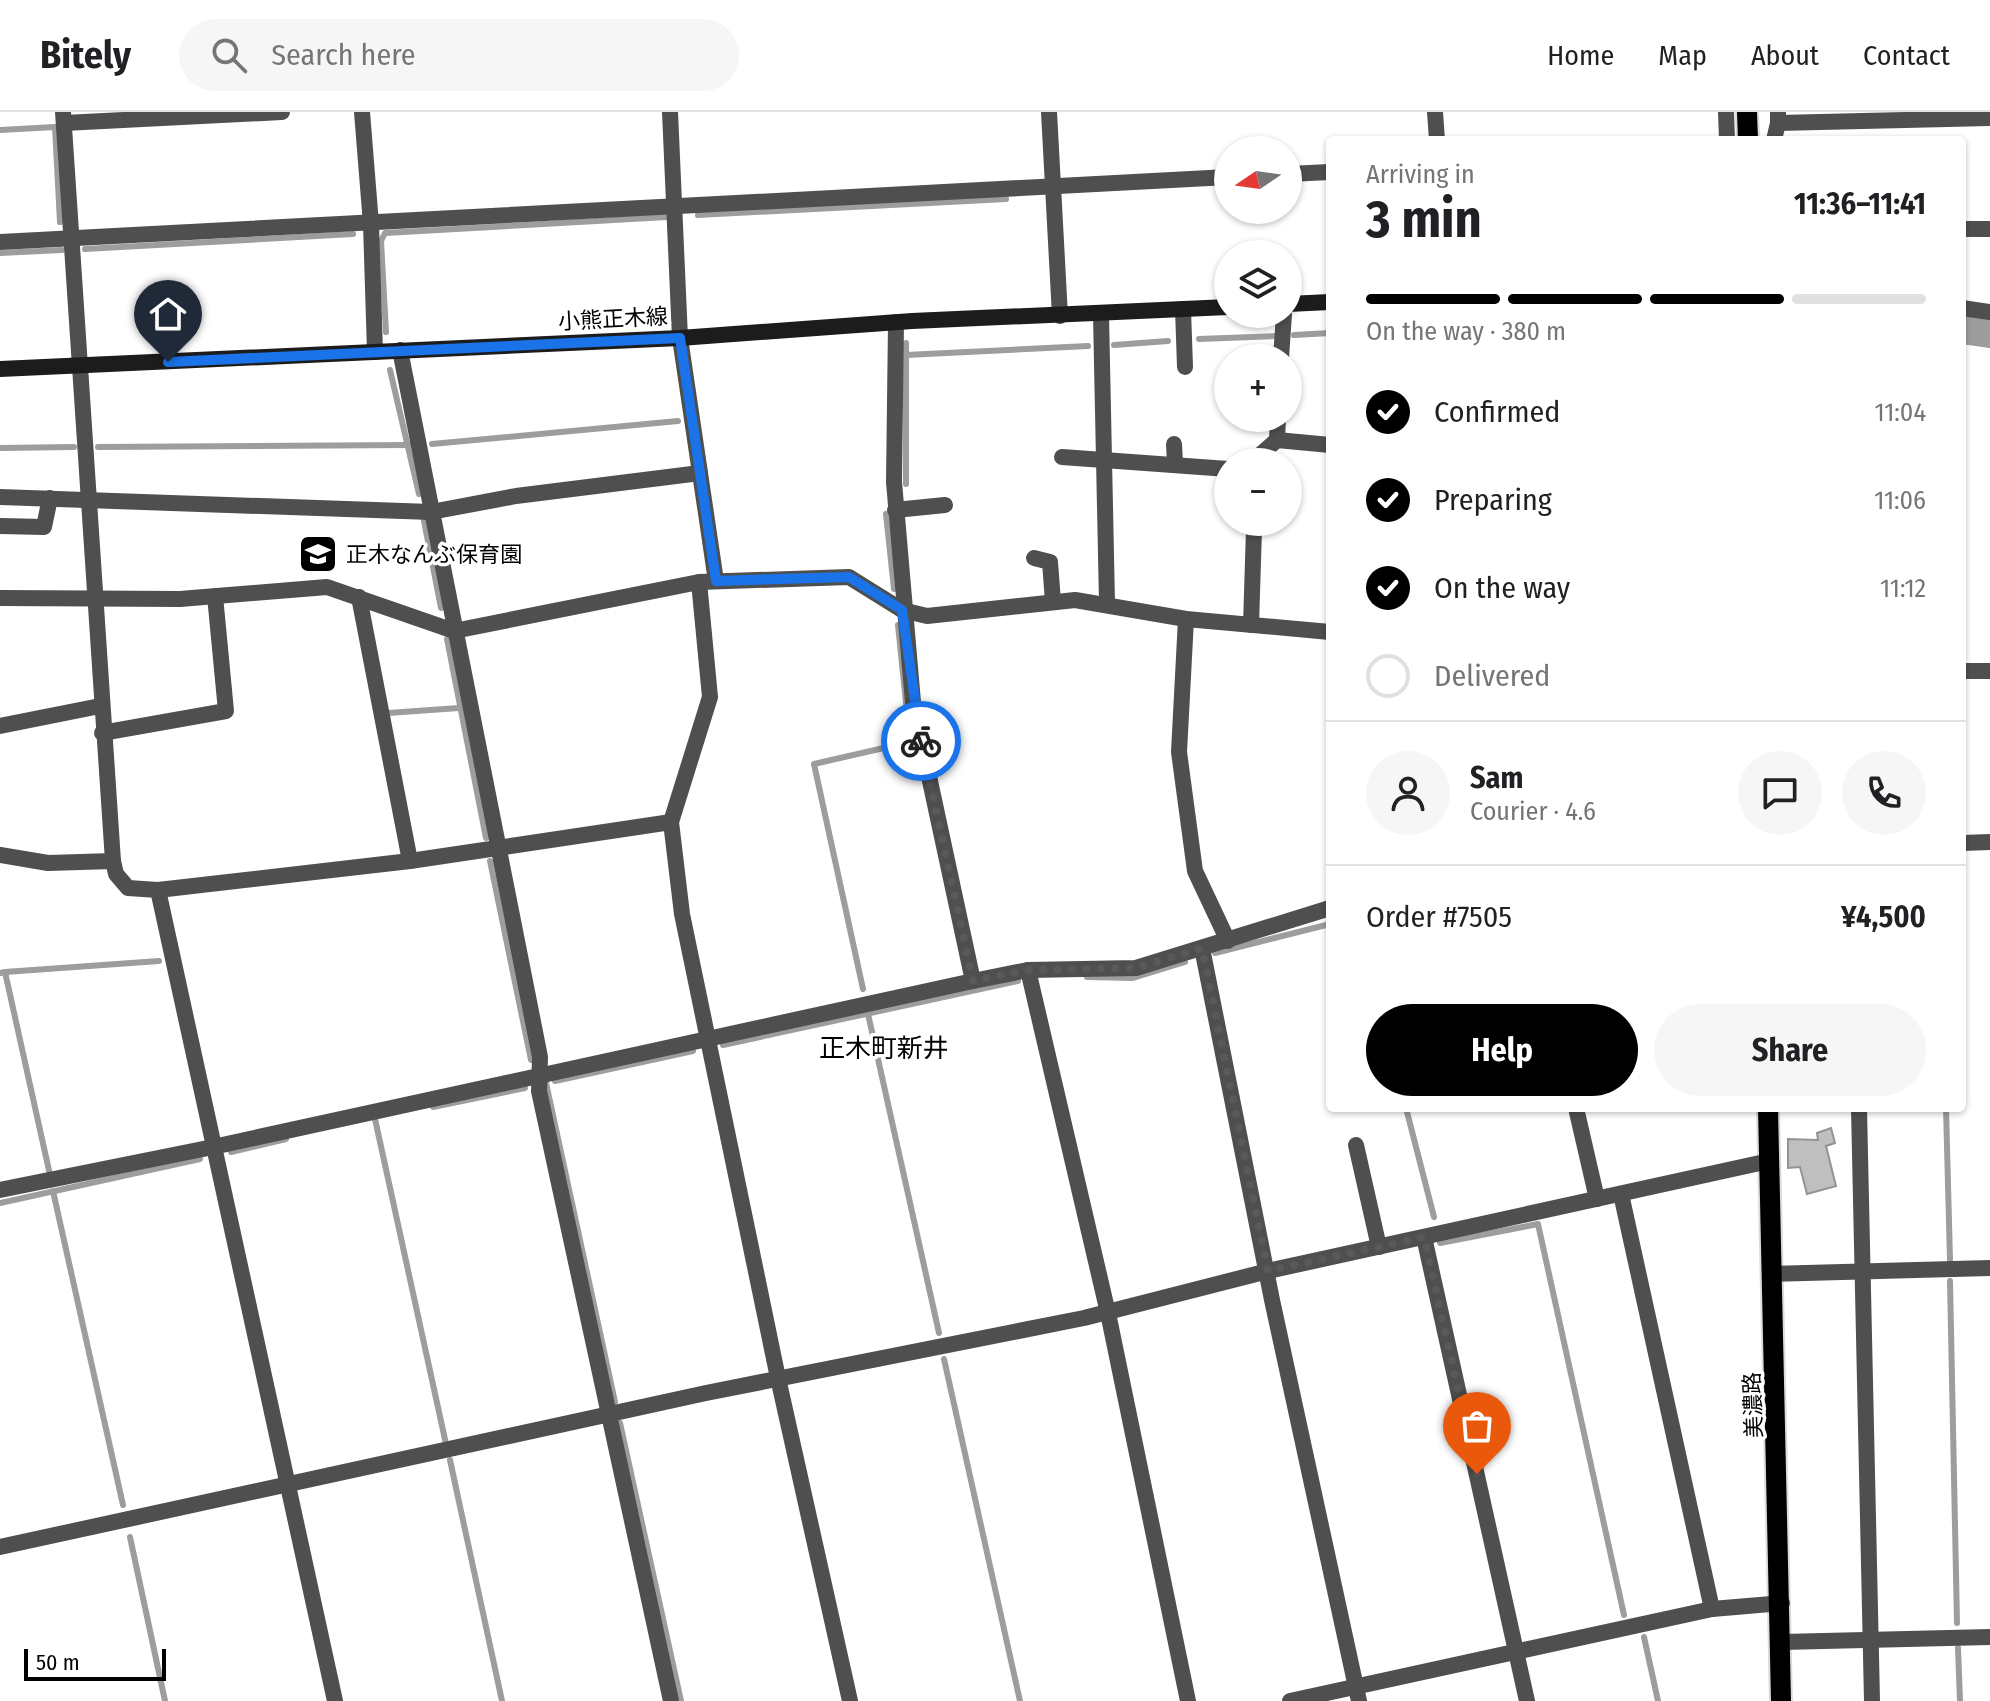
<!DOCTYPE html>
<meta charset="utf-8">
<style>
:root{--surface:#fff;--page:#f6f6f6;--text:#202124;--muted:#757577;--line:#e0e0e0;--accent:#000}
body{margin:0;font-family:"Fira Sans Condensed","Noto Sans JP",sans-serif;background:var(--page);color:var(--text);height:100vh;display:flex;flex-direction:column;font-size:30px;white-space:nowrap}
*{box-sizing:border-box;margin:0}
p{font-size:26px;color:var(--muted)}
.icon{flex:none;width:44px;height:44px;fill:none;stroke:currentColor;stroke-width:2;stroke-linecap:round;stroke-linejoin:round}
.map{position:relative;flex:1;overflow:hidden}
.drawer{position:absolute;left:1326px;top:24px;width:640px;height:976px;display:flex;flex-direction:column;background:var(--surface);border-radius:8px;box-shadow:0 2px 6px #0004}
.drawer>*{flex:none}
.needle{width:52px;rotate:257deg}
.buttons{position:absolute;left:1214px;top:24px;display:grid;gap:16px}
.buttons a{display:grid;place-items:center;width:88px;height:88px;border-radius:50%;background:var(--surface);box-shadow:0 2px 6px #0004;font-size:40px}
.scale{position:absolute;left:24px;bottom:20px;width:142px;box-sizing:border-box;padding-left:8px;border:4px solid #000;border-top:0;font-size:22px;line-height:28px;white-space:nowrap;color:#000;-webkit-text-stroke:6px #fff;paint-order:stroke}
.pin{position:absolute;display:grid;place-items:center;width:68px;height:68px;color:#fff;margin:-82px -34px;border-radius:50% 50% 50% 0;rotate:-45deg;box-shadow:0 0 8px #0007}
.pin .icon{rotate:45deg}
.courier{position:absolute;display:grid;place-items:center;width:80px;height:80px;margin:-40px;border:6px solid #1a73e8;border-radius:50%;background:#fff;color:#222;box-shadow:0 2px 10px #0007}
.head em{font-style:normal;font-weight:700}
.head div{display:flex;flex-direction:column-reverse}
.head{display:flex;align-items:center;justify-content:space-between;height:136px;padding:0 40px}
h1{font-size:52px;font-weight:700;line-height:60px}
.bar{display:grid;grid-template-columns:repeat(4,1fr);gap:12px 8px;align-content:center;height:96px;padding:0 40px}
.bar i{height:10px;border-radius:6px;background:var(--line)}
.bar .selected{background:var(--accent)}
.bar p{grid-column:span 4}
.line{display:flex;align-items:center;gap:20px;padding:0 40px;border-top:2px solid var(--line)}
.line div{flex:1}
.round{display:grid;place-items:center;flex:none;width:84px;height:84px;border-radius:42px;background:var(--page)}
ol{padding:0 40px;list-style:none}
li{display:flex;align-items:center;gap:24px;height:88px}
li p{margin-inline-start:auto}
li .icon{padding:8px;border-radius:50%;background:var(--accent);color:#fff;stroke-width:4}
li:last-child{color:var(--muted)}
li i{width:44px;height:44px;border:4px solid var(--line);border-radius:50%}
.button{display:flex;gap:16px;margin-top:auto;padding:16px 40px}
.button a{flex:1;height:92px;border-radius:48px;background:var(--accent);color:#fff;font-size:32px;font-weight:700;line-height:92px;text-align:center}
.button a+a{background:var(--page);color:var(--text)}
header{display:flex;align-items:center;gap:48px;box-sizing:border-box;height:112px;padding:0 40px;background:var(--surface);border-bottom:2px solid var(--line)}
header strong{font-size:38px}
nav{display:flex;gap:44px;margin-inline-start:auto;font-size:28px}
.search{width:560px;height:72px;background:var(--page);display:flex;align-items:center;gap:20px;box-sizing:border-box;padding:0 28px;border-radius:44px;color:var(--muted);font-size:30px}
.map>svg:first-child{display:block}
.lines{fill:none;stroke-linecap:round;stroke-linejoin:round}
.stream{stroke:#9d9d9d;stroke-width:6}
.river{stroke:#9d9d9d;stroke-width:34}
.building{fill:#bfbfbf;stroke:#939393;stroke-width:2}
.primary-casing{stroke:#dbdbdb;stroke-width:24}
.minor{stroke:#4f4f4f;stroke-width:16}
.tertiary{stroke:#4f4f4f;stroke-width:16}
.secondary{stroke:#1c1c1c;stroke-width:16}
.primary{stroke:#000;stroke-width:20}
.done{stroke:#595959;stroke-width:8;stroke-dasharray:0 14.4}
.route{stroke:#1a73e8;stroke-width:10}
.labels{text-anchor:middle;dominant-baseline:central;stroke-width:7;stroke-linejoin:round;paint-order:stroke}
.street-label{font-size:22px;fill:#000;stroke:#fff}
.poi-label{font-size:22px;fill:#000;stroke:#fff;text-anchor:start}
.quarter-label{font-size:26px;fill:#000;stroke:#fff}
</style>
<header>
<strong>Bitely</strong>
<div class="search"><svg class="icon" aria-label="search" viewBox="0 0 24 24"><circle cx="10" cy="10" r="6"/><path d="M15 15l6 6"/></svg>Search here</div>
<nav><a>Home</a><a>Map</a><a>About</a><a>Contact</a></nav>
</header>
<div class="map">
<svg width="1990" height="1589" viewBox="0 0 1990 1589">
<rect width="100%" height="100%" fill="#fff"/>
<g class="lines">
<g class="stream">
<path d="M 0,18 L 55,15 L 60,110"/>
<path d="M 698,103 L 1006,87"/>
<path d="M 85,137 L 353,122"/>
<path d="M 0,141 L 62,138"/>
<path d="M 386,220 L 381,129 L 385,121 L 667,105"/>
<path d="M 1294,223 L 1330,221"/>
<path d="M 1962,225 L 1990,229"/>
<path d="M 1199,227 L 1276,224"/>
<path d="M 906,231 L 906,372"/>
<path d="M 1114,233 L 1168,229"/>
<path d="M 906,243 L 1088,234"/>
<path d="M 390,258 L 419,382"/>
<path d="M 432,332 L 678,309"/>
<path d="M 98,335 L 409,333"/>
<path d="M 0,336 L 74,335"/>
<path d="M 886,402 L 894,477"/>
<path d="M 424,409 L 441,496"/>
<path d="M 447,527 L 486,726"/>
<path d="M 388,601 L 459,596"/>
<path d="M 490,749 L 531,948"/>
<path d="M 1215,841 L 1330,812"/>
<path d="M 5,860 L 159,849"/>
<path d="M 0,861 L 5,860 L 50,1063"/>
<path d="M 1087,865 L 1133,866 L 1185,850"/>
<path d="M 863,877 L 814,652 L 910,630 L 898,513"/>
<path d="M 868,902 L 939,1221"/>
<path d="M 723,933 L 1018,869"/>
<path d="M 555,969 L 693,939"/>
<path d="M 546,971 L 615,1290"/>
<path d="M 433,995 L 525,976"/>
<path d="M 1406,996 L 1434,1105"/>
<path d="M 1946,996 L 1950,1148"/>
<path d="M 375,1007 L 446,1332"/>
<path d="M 231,1040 L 286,1027"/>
<path d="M 53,1079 L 123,1393"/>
<path d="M 0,1091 L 200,1047"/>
<path d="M 1440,1131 L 1538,1112 L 1624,1503"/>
<path d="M 1950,1169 L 1957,1511"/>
<path d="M 944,1247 L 1020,1589"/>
<path d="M 620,1311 L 681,1589"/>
<path d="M 450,1348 L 502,1589"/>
<path d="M 130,1425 L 165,1589"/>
<path d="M 1644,1525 L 1658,1589"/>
<path d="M 1958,1536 L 1960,1589"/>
</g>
<path class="river" d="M 1962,215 L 1990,219"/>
</g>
<path class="building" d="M 1831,1016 L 1835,1031 L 1826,1034 L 1836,1074 L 1807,1082 L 1800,1055 L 1788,1056 L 1788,1027 L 1818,1028 L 1817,1021 Z"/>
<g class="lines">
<g class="primary-casing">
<g id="primary">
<path d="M 1747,0 L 1748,28"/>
<path d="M 1768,996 L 1781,1589"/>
</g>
</g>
<g class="minor">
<path d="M 63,0 L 113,749 L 116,762 L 128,776 L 158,778 L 335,1589"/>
<path d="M 362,0 L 371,112 L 375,240"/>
<path d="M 670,0 L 680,226 L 716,469"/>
<path d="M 1049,0 L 1060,204"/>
<path d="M 1435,0 L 1437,28"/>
<path d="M 1726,0 L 1727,28"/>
<path d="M 1778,0 L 1778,11 L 1990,6"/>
<path d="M 64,11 L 282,0"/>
<path d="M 1774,28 L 1778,11"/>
<path d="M 1288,62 L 1330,60"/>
<path d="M 1962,117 L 1990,117"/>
<path d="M 0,130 L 1228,65"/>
<path d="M 1183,197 L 1185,255"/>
<path d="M 1101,203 L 1107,491"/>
<path d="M 896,210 L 894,370 L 913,590 L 973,869"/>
<path d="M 400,238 L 540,945 L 539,979 L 671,1589"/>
<path d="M 1281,246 L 1284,202"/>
<path d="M 1277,328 L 1278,306"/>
<path d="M 1174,332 L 1175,351"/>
<path d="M 1062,345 L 1228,357"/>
<path d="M 1252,350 L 1277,328 L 1330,333"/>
<path d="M 0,385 L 431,400 L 516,384 L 700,361"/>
<path d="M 895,398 L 945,393"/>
<path d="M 1246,410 L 1254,417 L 1251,513"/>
<path d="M 0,414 L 44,415 L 50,386"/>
<path d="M 1034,446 L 1050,450 L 1053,490"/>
<path d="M 699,470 L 710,585 L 671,710 L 682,802 L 778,1266 L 850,1589"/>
<path d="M 359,485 L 410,749"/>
<path d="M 0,486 L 180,487 L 327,475 L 454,519 L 699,470 L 849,465 L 902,498 L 927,504 L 1075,488 L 1186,507 L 1330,520"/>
<path d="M 1186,507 L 1179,640 L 1195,759 L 1228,829"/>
<path d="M 1962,559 L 1990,559"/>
<path d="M 0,614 L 100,594"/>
<path d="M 102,621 L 226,599 L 215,484"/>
<path d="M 1962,731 L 1990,730"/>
<path d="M 0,743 L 48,751 L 113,749"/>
<path d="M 158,778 L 410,749 L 671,710"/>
<path d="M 1202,836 L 1272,1188 L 1359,1589"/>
<path d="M 1028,858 L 1108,1201 L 1188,1589"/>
<path d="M 1576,996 L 1597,1087"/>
<path d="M 1859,996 L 1872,1589"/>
<path d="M 1356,1033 L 1379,1135"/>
<path d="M 0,1078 L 213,1035 L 973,869 L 1028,858 L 1136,856 L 1330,796"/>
<path d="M 1621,1082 L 1712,1497"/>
<path d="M 1424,1125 L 1527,1589"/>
<path d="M 1773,1162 L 1990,1156"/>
<path d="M 0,1435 L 706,1281 L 1084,1206 L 1268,1159 L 1769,1049"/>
<path d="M 1782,1530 L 1990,1525"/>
<path d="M 1290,1589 L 1712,1497 L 1782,1491"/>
</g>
<path class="tertiary" d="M 1962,196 L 1990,200"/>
<g class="secondary">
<path d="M 1288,192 L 1330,190"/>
<path d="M 0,257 L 680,226 L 912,209 L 1228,195"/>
</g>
<use href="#primary" class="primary"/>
</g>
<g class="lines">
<path class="done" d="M 921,629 L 973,869 L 1028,858 L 1136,856 L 1202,836 L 1268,1159 L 1424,1125 L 1477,1362"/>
<path class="route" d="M 168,250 L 680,226 L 716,469 L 849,465 L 902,498 L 921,629"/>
</g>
<defs>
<g id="school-square" transform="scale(2)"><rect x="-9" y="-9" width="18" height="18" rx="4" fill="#000" stroke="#fff"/><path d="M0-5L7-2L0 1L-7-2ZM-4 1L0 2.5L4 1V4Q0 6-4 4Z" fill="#fff"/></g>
</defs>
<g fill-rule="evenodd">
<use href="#school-square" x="318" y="442"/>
</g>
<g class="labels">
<g class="street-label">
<text transform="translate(613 207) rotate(-3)">小熊正木線</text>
<text transform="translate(1753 1293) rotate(-92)">美濃路</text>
</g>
<g class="poi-label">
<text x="346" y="442">正木なんぶ保育園</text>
</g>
<g class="quarter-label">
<text x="884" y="936">正木町新井</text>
</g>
</g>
</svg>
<div class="buttons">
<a><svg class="needle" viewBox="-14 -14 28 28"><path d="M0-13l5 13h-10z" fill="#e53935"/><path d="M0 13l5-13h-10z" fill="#757577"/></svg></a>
<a><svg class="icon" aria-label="layers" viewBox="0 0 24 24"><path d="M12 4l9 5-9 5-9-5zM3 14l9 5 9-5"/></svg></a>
<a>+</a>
<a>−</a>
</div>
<div class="scale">50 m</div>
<div class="pin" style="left:1477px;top:1362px;background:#ea580c"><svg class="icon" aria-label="bag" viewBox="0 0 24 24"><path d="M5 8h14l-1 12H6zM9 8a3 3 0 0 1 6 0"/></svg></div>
<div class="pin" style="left:168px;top:250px;background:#1f2937"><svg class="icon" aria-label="home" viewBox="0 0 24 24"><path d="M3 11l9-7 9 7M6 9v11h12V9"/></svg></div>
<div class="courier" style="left:921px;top:629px"><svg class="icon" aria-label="bike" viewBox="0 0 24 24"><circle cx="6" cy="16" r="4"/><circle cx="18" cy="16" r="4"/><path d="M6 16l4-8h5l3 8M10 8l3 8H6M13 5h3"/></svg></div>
<section class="drawer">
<div class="head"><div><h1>3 min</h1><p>Arriving in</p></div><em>11:36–11:41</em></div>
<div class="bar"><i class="selected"></i><i class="selected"></i><i class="selected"></i><i></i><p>On the way · 380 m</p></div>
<ol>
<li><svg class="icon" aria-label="check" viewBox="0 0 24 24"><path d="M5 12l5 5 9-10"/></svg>Confirmed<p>11:04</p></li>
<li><svg class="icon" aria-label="check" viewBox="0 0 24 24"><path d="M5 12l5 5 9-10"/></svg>Preparing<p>11:06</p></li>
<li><svg class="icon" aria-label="check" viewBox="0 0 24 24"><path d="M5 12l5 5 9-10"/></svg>On the way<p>11:12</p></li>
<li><i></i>Delivered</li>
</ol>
<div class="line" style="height:144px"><a class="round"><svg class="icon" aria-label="person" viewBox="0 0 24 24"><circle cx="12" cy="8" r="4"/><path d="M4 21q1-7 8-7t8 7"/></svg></a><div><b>Sam</b><p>Courier · 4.6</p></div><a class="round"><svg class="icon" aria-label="chat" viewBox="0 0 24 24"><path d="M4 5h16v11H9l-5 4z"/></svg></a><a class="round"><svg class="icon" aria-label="phone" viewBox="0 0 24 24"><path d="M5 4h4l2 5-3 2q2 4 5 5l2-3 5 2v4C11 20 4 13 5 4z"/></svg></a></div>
<div class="line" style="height:104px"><div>Order #7505</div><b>¥4,500</b></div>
<div class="button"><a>Help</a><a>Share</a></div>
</section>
</div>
